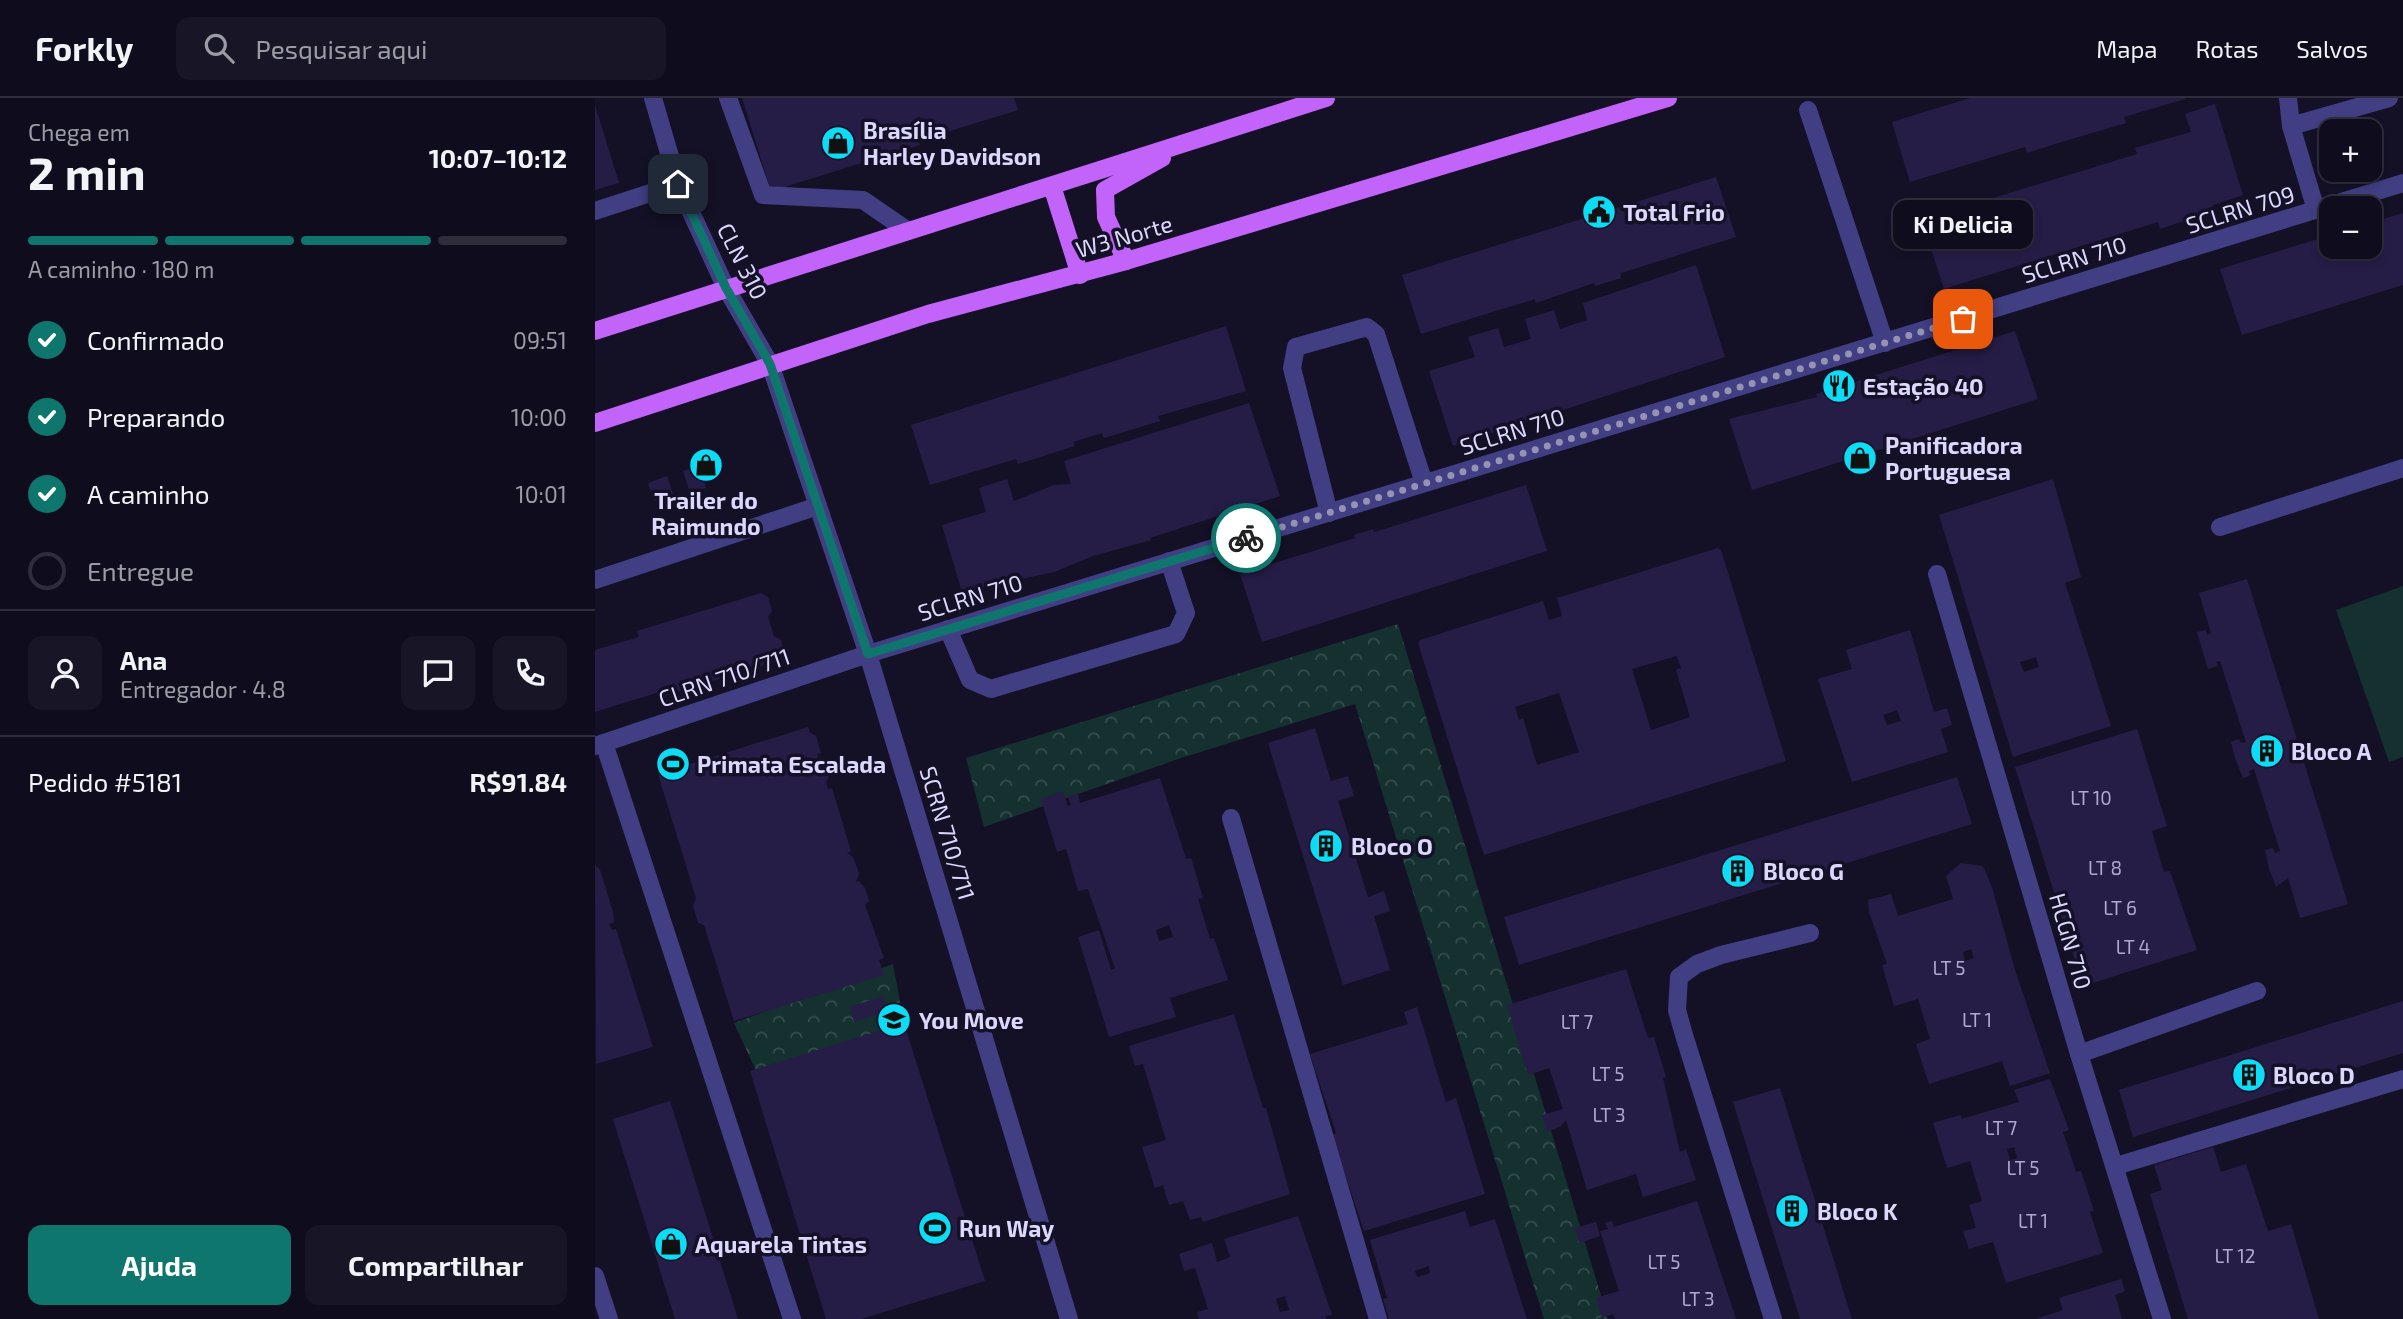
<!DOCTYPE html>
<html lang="pt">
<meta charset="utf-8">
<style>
:root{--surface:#0f0d1d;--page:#181626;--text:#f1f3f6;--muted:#9b9ca4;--line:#2f2d3b;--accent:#0f766e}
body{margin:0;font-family:"Exo 2",sans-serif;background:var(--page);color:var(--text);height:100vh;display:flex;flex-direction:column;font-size:26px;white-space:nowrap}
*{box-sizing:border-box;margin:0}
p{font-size:23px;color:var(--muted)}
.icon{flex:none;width:38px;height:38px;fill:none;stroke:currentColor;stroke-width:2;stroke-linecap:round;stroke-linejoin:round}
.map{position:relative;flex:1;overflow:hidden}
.drawer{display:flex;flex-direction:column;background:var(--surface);width:595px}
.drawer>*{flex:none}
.tools{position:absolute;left:1724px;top:21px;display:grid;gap:14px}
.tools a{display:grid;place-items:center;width:63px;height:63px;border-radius:14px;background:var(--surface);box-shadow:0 4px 10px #0003,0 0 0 2px var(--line);font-size:35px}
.pin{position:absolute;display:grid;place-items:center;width:60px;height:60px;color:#fff;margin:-30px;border-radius:14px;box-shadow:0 4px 10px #0006}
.courier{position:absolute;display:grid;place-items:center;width:70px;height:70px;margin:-35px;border:5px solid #0f766e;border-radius:50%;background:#fff;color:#222;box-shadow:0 2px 9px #0007}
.bubble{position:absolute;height:49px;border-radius:14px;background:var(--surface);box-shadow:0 4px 10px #0003,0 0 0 2px var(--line);font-size:23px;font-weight:700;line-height:49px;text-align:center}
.summary em{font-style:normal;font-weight:700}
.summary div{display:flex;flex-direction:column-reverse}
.summary{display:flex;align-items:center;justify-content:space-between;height:119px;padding:0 28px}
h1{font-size:46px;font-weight:700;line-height:52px}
.bar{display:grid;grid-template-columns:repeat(4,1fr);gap:10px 7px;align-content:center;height:84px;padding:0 28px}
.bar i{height:9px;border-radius:5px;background:var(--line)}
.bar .current{background:var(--accent)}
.bar p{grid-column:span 4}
.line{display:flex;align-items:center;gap:18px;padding:0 28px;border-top:2px solid var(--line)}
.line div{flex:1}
.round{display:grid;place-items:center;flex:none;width:74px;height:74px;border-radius:14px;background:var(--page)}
ol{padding:0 28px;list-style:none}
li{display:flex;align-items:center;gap:21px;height:77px}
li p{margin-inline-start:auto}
li .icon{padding:7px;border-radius:50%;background:var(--accent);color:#fff;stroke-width:4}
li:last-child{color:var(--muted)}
li i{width:38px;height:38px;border:4px solid var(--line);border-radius:50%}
.cta{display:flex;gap:14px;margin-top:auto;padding:14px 28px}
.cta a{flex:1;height:80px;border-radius:14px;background:var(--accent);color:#fff;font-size:28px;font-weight:700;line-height:80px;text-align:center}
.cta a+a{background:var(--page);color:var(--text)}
header{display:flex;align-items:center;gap:42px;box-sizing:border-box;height:98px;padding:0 35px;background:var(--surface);border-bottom:2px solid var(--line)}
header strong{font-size:33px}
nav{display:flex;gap:38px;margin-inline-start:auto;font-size:24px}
.search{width:490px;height:63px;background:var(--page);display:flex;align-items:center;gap:18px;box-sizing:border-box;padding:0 24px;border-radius:14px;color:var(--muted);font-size:26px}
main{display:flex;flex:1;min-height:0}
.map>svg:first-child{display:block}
.park{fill:url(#park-crowns)}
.pitch{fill:#14302f}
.building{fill:#261d47;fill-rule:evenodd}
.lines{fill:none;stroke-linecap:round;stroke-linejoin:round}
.minor{stroke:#413e83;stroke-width:18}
.major{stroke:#c263f9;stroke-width:18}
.done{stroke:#9692b2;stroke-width:7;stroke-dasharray:0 12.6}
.route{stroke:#0f766e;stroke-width:9}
.labels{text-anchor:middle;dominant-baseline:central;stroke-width:7;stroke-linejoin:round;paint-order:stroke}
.number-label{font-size:19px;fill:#aea9d0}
.poi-label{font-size:23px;font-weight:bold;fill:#dcd8fd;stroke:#141127;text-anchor:start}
.street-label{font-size:23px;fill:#dcd8fd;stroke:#141127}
</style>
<header>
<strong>Forkly</strong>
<div class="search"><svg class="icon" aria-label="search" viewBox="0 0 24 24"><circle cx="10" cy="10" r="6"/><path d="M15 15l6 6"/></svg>Pesquisar aqui</div>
<nav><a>Mapa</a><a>Rotas</a><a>Salvos</a></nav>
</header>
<main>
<section class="drawer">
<div class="summary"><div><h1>2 min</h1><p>Chega em</p></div><em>10:07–10:12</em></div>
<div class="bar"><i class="current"></i><i class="current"></i><i class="current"></i><i></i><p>A caminho · 180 m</p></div>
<ol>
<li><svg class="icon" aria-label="check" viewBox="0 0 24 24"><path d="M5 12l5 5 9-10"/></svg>Confirmado<p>09:51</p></li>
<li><svg class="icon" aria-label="check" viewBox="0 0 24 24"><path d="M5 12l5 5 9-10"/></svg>Preparando<p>10:00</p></li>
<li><svg class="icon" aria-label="check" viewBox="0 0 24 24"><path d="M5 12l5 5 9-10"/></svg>A caminho<p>10:01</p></li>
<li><i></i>Entregue</li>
</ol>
<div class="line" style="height:126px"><a class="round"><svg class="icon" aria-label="person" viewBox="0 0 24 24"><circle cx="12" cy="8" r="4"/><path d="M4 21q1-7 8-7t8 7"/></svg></a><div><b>Ana</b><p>Entregador · 4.8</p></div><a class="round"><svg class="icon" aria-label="chat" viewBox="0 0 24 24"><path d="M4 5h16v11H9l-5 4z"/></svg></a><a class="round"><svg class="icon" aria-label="phone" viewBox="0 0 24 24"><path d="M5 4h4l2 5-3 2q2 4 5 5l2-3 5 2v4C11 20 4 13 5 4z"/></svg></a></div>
<div class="line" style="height:91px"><div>Pedido #5181</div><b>R$91.84</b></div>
<div class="cta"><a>Ajuda</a><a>Compartilhar</a></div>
</section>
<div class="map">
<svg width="1808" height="1221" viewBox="0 0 1808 1221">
<defs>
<pattern id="park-crowns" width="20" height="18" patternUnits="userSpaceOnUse" patternTransform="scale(1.75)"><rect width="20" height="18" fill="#14302f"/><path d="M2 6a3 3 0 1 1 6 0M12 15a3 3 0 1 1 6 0" fill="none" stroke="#364d4e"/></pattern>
</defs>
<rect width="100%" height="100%" fill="#141127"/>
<g class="park">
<path d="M 803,526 L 1013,1221 L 949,1221 L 760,606 L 586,660 L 389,729 L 371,660 Z"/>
<path d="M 298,866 L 309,925 L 163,977 L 139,925 Z"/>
</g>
<path class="pitch" d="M 1808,488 L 1808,659 L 1794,664 L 1741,512 Z"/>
<g class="building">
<path d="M 147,0 L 419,0 L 423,12 L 326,42 L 323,43 L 325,47 L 176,93 Z"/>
<path d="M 1375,0 L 1590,0 L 1590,1 L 1529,19 L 1531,25 L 1460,46 L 1432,55 L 1430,49 L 1315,84 L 1297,24 Z"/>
<path d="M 1620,6 L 1648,97 L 1618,107 L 1620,112 L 1592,122 L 1565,131 L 1563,124 L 1349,191 L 1327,122 L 1542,56 L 1540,50 L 1596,34 L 1590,16 Z"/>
<path d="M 0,7 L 24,85 L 0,92 Z"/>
<path d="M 1121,79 L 1141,139 L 1026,175 L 1026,180 L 1000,188 L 999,185 L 941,205 L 940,201 L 826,236 L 807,177 Z"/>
<path d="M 1808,115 L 1808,187 L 1647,237 L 1625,171 L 1736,137 L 1736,149 L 1774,149 L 1774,125 Z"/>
<path d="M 1101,167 L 1130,259 L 858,348 L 834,273 L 880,259 L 873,239 L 903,230 L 909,249 L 936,241 L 930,221 L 959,212 L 965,231 L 992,222 L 988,205 Z"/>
<path d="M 631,228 L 651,293 L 563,318 L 565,323 L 509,340 L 507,335 L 478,344 L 480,348 L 423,366 L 421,361 L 335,387 L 316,327 Z"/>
<path d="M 1420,233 L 1443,301 L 1157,392 L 1134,321 L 1222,299 L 1221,296 Z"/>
<path d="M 654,305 L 685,398 L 555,440 L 556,442 L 498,458 L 459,474 L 367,494 L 347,427 L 391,414 L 384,390 L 412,381 L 419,403 L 459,387 L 476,386 L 469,363 Z"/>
<path d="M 105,368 L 111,390 L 95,395 L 88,373 Z"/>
<path d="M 72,378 L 78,396 L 59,403 L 53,385 Z"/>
<path d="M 1458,381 L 1486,479 L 1470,485 L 1516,628 L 1418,659 L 1344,417 ZM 1441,559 L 1444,569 L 1429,574 L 1425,564 Z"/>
<path d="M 931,387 L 952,453 L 667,544 L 645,476 L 760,440 L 759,437 L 778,431 L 779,434 L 789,431 Z"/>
<path d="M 1123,450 L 1126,452 L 1191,663 L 889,757 L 823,545 L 825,542 L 948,503 L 954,522 L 967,518 L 962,500 ZM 1082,558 L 1086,570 L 1081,572 L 1095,619 L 1056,632 L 1037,571 ZM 964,595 L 984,654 L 942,667 L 928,620 L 924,622 L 920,609 Z"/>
<path d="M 1652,481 L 1753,806 L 1705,820 L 1693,780 L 1681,789 L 1674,770 L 1670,752 L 1678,750 L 1680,755 L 1685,753 L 1659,671 L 1654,673 L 1656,677 L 1648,680 L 1640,660 L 1636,644 L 1644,641 L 1646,645 L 1651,644 L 1625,563 L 1621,564 L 1623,568 L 1613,571 L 1602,534 L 1611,532 L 1612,537 L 1616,535 L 1604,495 Z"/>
<path d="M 166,495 L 173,499 L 177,513 L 173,519 L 179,538 L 186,542 L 190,557 L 188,561 L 63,600 L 61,595 L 0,614 L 0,552 L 44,539 L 42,533 Z"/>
<path d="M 1315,532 L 1339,614 L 1352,610 L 1357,627 L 1346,631 L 1353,654 L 1257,684 L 1223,581 L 1257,571 L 1251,552 ZM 1302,612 L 1306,623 L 1292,627 L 1288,617 Z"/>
<path d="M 213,629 L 215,635 L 221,638 L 226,655 L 222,656 L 224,663 L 229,661 L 234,679 L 231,684 L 233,691 L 237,690 L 256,753 L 252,755 L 258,759 L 264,775 L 261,784 L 264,783 L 270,790 L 274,803 L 270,807 L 289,860 L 284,862 L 289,877 L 139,923 L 109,827 L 103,825 L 98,808 L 101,800 L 63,676 Z"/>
<path d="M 720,630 L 736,683 L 753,678 L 759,698 L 743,703 L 773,799 L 789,793 L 795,813 L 779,818 L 795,872 L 748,887 L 673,645 Z"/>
<path d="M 1542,631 L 1572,728 L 1557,733 L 1569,774 L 1575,773 L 1602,852 L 1488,888 L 1420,669 Z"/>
<path d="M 1362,679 L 1377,726 L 924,867 L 909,819 Z"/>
<path d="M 565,680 L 591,761 L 596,760 L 608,800 L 603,801 L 615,841 L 619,840 L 633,882 L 575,900 L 581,919 L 514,939 L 483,839 L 504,832 L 516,872 L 520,870 L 493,791 L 483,793 L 471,751 L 462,754 L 446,701 L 468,693 L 473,708 L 476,707 L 473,698 L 483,695 L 485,705 ZM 574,827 L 578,839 L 564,843 L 561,832 Z"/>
<path d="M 1366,765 L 1388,768 L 1397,789 L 1420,872 L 1455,975 L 1415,988 L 1407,963 L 1334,986 L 1321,946 L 1335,941 L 1323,901 L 1299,908 L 1287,867 L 1292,866 L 1274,814 L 1273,802 L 1296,796 L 1303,818 L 1358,801 L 1351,778 ZM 1376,851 L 1379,860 L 1370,863 L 1368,854 Z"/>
<path d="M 0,767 L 5,772 L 18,814 L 19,825 L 14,826 L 17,832 L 21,831 L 58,949 L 1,966 Z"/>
<path d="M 1031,871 L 1053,940 L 1059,939 L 1071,979 L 1068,980 L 1085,1054 L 1091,1051 L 1101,1082 L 1048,1099 L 1041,1076 L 992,1092 L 971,1022 L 965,1029 L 952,1034 L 947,1017 L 968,1011 L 954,970 L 933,977 L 912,907 Z"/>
<path d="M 288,898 L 293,913 L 259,924 L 255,909 Z"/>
<path d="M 1808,903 L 1808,955 L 1538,1039 L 1524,992 Z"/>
<path d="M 822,909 L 851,1004 L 861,1000 L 890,1096 L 769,1133 L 737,1037 L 741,1035 L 715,956 L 813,926 L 809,914 Z"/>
<path d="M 639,916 L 668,1010 L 671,1010 L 695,1096 L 608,1124 L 606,1119 L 595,1122 L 588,1103 L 574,1107 L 568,1087 L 560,1090 L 547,1049 L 571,1042 L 548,966 L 540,968 L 534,948 Z"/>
<path d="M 309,925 L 390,1183 L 266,1221 L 231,1221 L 155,973 Z"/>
<path d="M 1455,981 L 1474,1032 L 1468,1034 L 1481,1074 L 1486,1073 L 1499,1113 L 1495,1114 L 1508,1155 L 1411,1185 L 1398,1144 L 1374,1151 L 1368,1133 L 1381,1130 L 1374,1107 L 1387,1103 L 1375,1063 L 1352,1070 L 1338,1025 L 1365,1017 L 1367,1021 L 1424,1004 L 1419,992 ZM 1419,1049 L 1422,1060 L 1415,1062 L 1412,1051 Z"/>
<path d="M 1185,990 L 1257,1221 L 1205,1221 L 1138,1004 Z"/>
<path d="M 75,1003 L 85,1034 L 143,1221 L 80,1221 L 66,1176 L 18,1021 Z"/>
<path d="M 1618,1049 L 1626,1074 L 1651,1066 L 1673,1133 L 1696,1126 L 1724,1221 L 1593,1221 L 1555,1096 L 1567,1092 L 1559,1067 Z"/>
<path d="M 1102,1103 L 1141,1221 L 1020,1221 L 1018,1216 L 1007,1220 L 1001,1200 L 1024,1193 L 1005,1133 L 1013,1131 L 1010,1125 L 1017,1123 L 1019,1129 Z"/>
<path d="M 870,1113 L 875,1129 L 900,1121 L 932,1221 L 794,1221 L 788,1201 L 792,1200 L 775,1142 ZM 834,1168 L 835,1175 L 822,1179 L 820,1173 Z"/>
<path d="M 703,1118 L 737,1217 L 730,1218 L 731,1221 L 604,1221 L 602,1214 L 613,1211 L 600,1170 L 589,1173 L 584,1156 L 617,1145 L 622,1164 L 635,1159 L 629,1141 ZM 690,1198 L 694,1212 L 685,1214 L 681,1201 Z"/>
<path d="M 1001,1124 L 1005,1138 L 984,1145 L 980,1130 Z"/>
<path d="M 1526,1181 L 1530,1193 L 1520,1197 L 1527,1221 L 1441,1221 L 1468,1212 L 1464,1200 Z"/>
</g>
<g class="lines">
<g class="minor">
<path d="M 58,0 L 83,86 L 131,190 L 175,266 L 273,556 L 474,1221"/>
<path d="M 133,0 L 168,97 L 268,102 L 313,133"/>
<path d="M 1693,0 L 1696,28 L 1721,112"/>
<path d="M 1213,12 L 1290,245"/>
<path d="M 1696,28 L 1794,0"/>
<path d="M 0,113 L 83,86"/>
<path d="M 734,415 L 697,270 L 701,249 L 772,229 L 781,236 L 829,385"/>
<path d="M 1625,429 L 1808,370"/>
<path d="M 1342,476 L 1484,956 L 1567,1221"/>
<path d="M 0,482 L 223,408"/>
<path d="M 353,531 L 375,582 L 396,591 L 581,536 L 591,515 L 574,463"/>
<path d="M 9,645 L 197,1221"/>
<path d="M 0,648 L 273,556 L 1808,85"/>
<path d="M 636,720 L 783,1221"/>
<path d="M 1484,956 L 1662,893"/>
<path d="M 1521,1068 L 1808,981"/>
<path d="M 0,1178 L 14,1221"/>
<path d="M 1178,1221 L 1089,937 L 1082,912 L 1084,879 L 1102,866 L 1126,857 L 1215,835"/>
</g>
<g class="major">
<path d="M 457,88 L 485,177"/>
<path d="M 531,163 L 511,119 L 510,92 L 567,60"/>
<path d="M 0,233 L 731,0"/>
<path d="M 0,325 L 333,216 L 531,163 L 1073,0"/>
</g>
</g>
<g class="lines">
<path class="done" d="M 651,440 L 1368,221"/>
<path class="route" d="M 83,86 L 131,190 L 175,266 L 273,556 L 651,440"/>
</g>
<defs>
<g id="shop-disc" transform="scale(1.75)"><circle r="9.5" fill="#0cdcf5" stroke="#141127"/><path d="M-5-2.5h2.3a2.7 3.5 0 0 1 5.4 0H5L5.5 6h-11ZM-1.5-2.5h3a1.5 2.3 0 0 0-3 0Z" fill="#111"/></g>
<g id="civic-disc" transform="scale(1.75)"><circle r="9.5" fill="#0cdcf5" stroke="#141127"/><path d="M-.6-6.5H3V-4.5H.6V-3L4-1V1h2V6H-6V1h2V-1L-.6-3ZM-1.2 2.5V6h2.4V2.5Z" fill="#111"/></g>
<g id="restaurant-disc" transform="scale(1.75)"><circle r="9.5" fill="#0cdcf5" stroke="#141127"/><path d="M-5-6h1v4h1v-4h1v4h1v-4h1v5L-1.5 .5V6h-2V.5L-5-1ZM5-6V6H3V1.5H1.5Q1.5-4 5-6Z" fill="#111"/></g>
<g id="building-disc" transform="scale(1.75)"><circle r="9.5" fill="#0cdcf5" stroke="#141127"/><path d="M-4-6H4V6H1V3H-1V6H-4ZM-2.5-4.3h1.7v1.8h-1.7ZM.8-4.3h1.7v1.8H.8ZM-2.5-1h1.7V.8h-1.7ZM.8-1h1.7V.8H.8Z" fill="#111"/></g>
<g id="stadium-disc" transform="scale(1.75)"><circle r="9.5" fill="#0cdcf5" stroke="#141127"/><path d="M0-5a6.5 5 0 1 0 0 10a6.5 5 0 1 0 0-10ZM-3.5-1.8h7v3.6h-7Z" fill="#111"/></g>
<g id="school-disc" transform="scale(1.75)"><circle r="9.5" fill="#0cdcf5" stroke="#141127"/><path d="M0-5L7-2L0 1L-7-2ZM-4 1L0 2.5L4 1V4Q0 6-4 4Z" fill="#111"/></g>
</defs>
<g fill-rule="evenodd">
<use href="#shop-disc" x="243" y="45"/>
<use href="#civic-disc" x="1004" y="114"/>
<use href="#restaurant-disc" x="1244" y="288"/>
<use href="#shop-disc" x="1265" y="360"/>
<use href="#shop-disc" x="111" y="367"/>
<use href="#building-disc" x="1672" y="653"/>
<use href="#stadium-disc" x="78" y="666"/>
<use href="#building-disc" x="731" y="748"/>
<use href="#building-disc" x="1143" y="773"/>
<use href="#school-disc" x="299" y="922"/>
<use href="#building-disc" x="1654" y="977"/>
<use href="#building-disc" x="1197" y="1113"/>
<use href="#stadium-disc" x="340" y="1130"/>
<use href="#shop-disc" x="76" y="1146"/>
</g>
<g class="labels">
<g class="number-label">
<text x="1496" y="699">LT 10</text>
<text x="1510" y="769">LT 8</text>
<text x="1525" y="809">LT 6</text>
<text x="1538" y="848">LT 4</text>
<text x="1354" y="869">LT 5</text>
<text x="1382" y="921">LT 1</text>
<text x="982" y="923">LT 7</text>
<text x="1013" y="975">LT 5</text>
<text x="1014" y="1016">LT 3</text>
<text x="1406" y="1029">LT 7</text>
<text x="1428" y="1069">LT 5</text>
<text x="1438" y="1122">LT 1</text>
<text x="1640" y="1157">LT 12</text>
<text x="1069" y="1163">LT 5</text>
<text x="1103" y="1200">LT 3</text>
</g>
<g class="poi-label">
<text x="268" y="32">Brasília<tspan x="268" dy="26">Harley Davidson</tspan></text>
<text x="1028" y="114">Total Frio</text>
<text x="1268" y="288">Estação 40</text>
<text x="1290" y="347">Panificadora<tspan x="1290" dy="26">Portuguesa</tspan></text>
<text x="111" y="402" text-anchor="middle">Trailer do<tspan x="111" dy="26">Raimundo</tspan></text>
<text x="1696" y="653">Bloco A</text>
<text x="102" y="666">Primata Escalada</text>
<text x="756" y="748">Bloco O</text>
<text x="1168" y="773">Bloco G</text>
<text x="324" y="922">You Move</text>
<text x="1678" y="977">Bloco D</text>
<text x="1222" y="1113">Bloco K</text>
<text x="364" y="1130">Run Way</text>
<text x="100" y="1146">Aquarela Tintas</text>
</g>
<g class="street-label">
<text transform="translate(1645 111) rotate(-17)">SCLRN 709</text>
<text transform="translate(529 138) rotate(-16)">W3 Norte</text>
<text transform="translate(1479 161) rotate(-17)">SCLRN 710</text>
<text transform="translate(148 163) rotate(63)">CLN 310</text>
<text transform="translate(917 333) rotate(-17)">SCLRN 710</text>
<text transform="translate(375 499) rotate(-17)">SCLRN 710</text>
<text transform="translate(129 579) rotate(-19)">CLRN 710/711</text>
<text transform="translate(353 735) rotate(73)">SCRN 710/711</text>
<text transform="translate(1476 843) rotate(74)">HCGN 710</text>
</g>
</g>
</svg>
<div class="tools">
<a>+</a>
<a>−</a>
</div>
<div class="pin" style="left:1368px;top:221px;background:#ea580c"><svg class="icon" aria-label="bag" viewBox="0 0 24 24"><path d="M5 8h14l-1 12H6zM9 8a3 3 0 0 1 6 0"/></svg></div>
<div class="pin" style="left:83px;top:86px;background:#1f2937"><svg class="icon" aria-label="home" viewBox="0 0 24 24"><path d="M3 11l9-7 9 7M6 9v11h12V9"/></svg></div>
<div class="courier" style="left:651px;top:440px"><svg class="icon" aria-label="bike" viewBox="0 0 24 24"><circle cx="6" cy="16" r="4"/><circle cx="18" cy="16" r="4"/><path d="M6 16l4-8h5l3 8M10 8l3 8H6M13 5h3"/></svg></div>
<div class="bubble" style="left:1298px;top:102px;width:140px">Ki Delicia</div>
</div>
</main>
